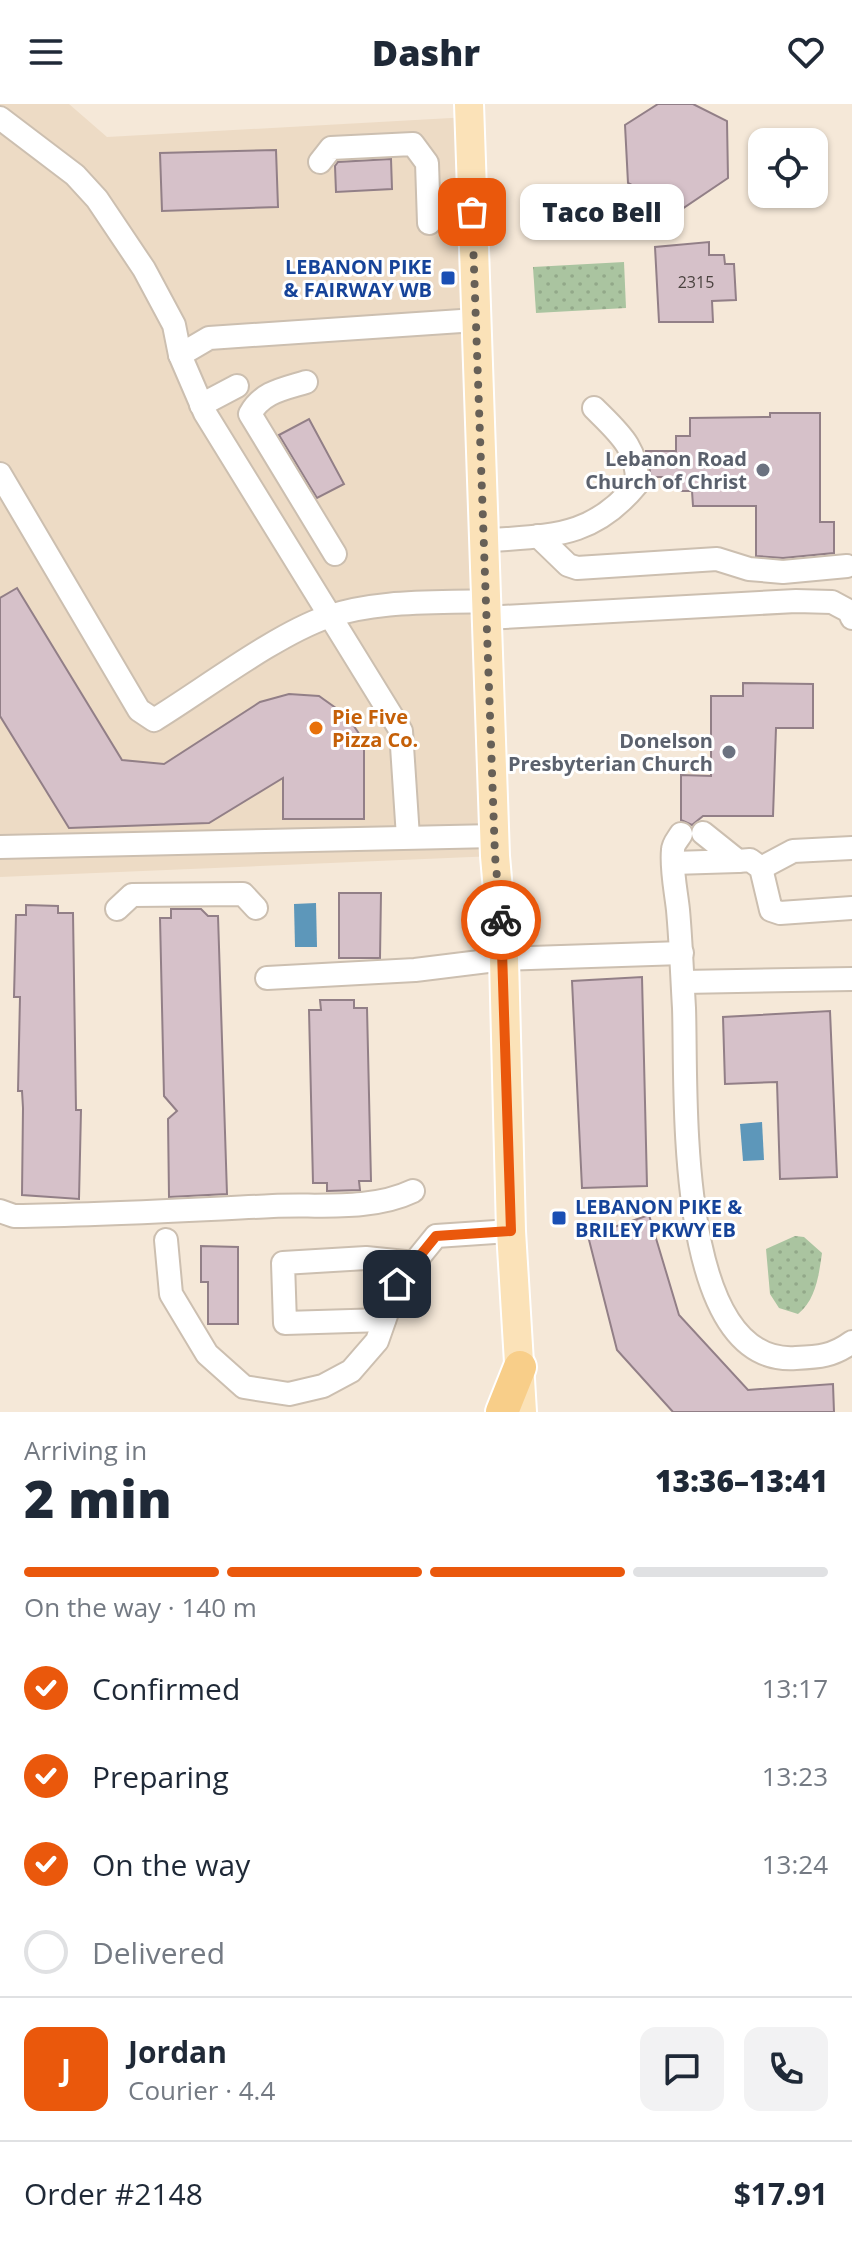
<!DOCTYPE html>
<meta charset="utf-8">
<style>
:root{--surface:#fff;--page:#f2f2f3;--text:#1f2937;--muted:#747a83;--line:#e0e1e3;--accent:#ea580c}
body{margin:0;font-family:"Open Sans",sans-serif;background:var(--page);color:var(--text);height:100vh;display:flex;flex-direction:column;font-size:30px;white-space:nowrap}
*{box-sizing:border-box;margin:0}
p{font-size:26px;color:var(--muted)}
.icon{flex:none;width:44px;height:44px;fill:none;stroke:currentColor;stroke-width:2;stroke-linecap:round;stroke-linejoin:round}
.map{position:relative;height:1308px;overflow:hidden}
.drawer{display:flex;flex-direction:column;background:var(--surface);flex:1}
.drawer>*{flex:none}
.tools{position:absolute;left:748px;top:24px;display:grid;gap:16px}
.tools a{display:grid;place-items:center;width:80px;height:80px;border-radius:16px;background:var(--surface);box-shadow:0 2px 6px #0004;font-size:40px}
.pin{position:absolute;display:grid;place-items:center;width:68px;height:68px;color:#fff;margin:-34px;border-radius:16px;box-shadow:0 4px 12px #0006}
.courier{position:absolute;display:grid;place-items:center;width:80px;height:80px;margin:-40px;border:6px solid #ea580c;border-radius:50%;background:#fff;color:#222;box-shadow:0 2px 10px #0007}
.bubble{position:absolute;height:56px;border-radius:16px;background:var(--surface);box-shadow:0 2px 6px #0004;font-size:26px;font-weight:800;line-height:56px;text-align:center}
.summary em{font-style:normal;font-weight:800}
.summary div{display:flex;flex-direction:column-reverse}
.summary{display:flex;align-items:center;justify-content:space-between;height:136px;padding:0 24px}
h1{font-size:52px;font-weight:800;line-height:60px}
.bar{display:grid;grid-template-columns:repeat(4,1fr);gap:12px 8px;align-content:center;height:96px;padding:0 24px}
.bar i{height:10px;border-radius:6px;background:var(--line)}
.bar .selected{background:var(--accent)}
.bar p{grid-column:span 4}
.line{display:flex;align-items:center;gap:20px;padding:0 24px;border-top:2px solid var(--line)}
.line div{flex:1}
.round{display:grid;place-items:center;flex:none;width:84px;height:84px;border-radius:16px;background:var(--page)}
ol{padding:0 24px;list-style:none}
li{display:flex;align-items:center;gap:24px;height:88px}
li p{margin-inline-start:auto}
li .icon{padding:8px;border-radius:50%;background:var(--accent);color:#fff;stroke-width:4}
li:last-child{color:var(--muted)}
li i{width:44px;height:44px;border:4px solid var(--line);border-radius:50%}
header{display:flex;justify-content:space-between;align-items:center;height:104px;padding:0 24px;background:var(--surface);font-size:36px;font-weight:800}
.map>svg:first-child{display:block}
.built{fill:#eddbc5}
.grass{fill:url(#grass-dots)}
.water{fill:#5d97ba}
.building{fill:#d6c1c9;stroke:#927f87;stroke-width:2}
.lines{fill:none;stroke-linecap:round;stroke-linejoin:round}
.minor-casing{stroke:#ccbfb0;stroke-width:26}
.major-casing{stroke:#fff;stroke-width:32}
.highway-casing{stroke:#fff;stroke-width:36}
.minor{stroke:#fff;stroke-width:22}
.major{stroke:#fbe2b8;stroke-width:28}
.highway{stroke:#f8ce89;stroke-width:32}
.done{stroke:#676057;stroke-width:8;stroke-dasharray:0 14.4}
.route{stroke:#ea580c;stroke-width:10}
.transit-dot{fill:#1a4fb4;stroke:#fff;stroke-width:3}
.worship-dot{fill:#6b7280;stroke:#fff;stroke-width:3}
.food-dot{fill:#e8710a;stroke:#fff;stroke-width:3}
.labels{text-anchor:middle;dominant-baseline:central;stroke-width:6;stroke-linejoin:round;paint-order:stroke}
.number-label{font-size:16px;fill:#4a423f}
.transit-label{font-size:20px;font-weight:bold;fill:#164399;stroke:#fff;text-anchor:end}
.worship-label{font-size:20px;font-weight:bold;fill:#5b616d;stroke:#fff;text-anchor:end}
.food-label{font-size:20px;font-weight:bold;fill:#c56008;stroke:#fff;text-anchor:start}
</style>
<header><svg class="icon" aria-label="menu" viewBox="0 0 24 24"><path d="M4 6h16M4 12h16M4 18h16"/></svg>Dashr<svg class="icon" aria-label="heart" viewBox="0 0 24 24"><path d="M12 20l-8-8c-3-5 5-10 8-4 3-6 11-1 8 4z"/></svg></header>
<div class="map">
<svg width="852" height="1308" viewBox="0 0 852 1308">
<defs>
<pattern id="grass-dots" width="8" height="8" patternUnits="userSpaceOnUse" patternTransform="scale(2)"><rect width="8" height="8" fill="#aac4a0"/><path d="M2 2h.1M6 6h.1" fill="none" stroke="#92a889" stroke-width="1.8" stroke-linecap="round"/></pattern>
</defs>
<rect width="100%" height="100%" fill="#f5e8d8"/>
<path class="built" d="M 0,0 L 69,0 L 107,33 L 469,13 L 495,752 L 0,773 Z"/>
<g class="grass">
<path d="M 624,158 L 626,204 L 536,209 L 533,163 Z"/>
<path d="M 795,1132 L 804,1133 L 822,1149 C 819,1170 816,1196 798,1210 L 779,1204 L 770,1190 L 766,1145 Z"/>
</g>
<g class="water">
<path d="M 316,799 L 317,843 L 295,843 L 294,800 Z"/>
<path d="M 762,1018 L 764,1056 L 743,1057 L 740,1020 Z"/>
</g>
<g class="building">
<path d="M 658,0 L 693,0 L 727,17 L 728,74 L 679,107 L 628,79 L 625,21 Z"/>
<path d="M 276,46 L 278,103 L 162,107 L 160,49 Z"/>
<path d="M 391,55 L 392,85 L 336,88 L 335,62 L 338,58 Z"/>
<path d="M 709,138 L 709,151 L 724,151 L 725,160 L 734,160 L 736,196 L 712,197 L 713,218 L 659,218 L 655,143 Z"/>
<path d="M 770,309 L 820,309 L 820,418 L 834,418 L 834,449 L 783,454 L 756,452 L 756,402 L 693,402 L 692,387 L 678,387 L 678,373 L 651,373 L 646,347 L 676,347 L 676,332 L 690,332 L 690,314 L 770,313 Z"/>
<path d="M 309,315 L 344,380 L 317,394 L 279,331 Z"/>
<path d="M 17,484 L 122,656 L 164,660 L 260,598 L 289,590 L 319,592 L 347,612 L 364,637 L 364,715 L 283,715 L 283,674 L 209,719 L 69,724 L 0,612 L 0,494 Z"/>
<path d="M 743,579 L 813,580 L 813,624 L 776,624 L 773,712 L 703,712 L 692,721 L 681,716 L 681,671 L 711,672 L 711,592 L 743,592 Z"/>
<path d="M 339,789 L 381,789 L 380,854 L 339,854 Z"/>
<path d="M 26,801 L 58,802 L 58,809 L 73,809 L 76,1006 L 81,1006 L 79,1095 L 22,1091 L 23,1004 L 22,987 L 18,987 L 20,893 L 14,893 L 16,811 L 26,811 Z"/>
<path d="M 171,805 L 201,805 L 208,812 L 218,812 L 227,1090 L 169,1093 L 168,1015 L 177,1007 L 164,992 L 160,814 L 171,814 Z"/>
<path d="M 642,873 L 647,1082 L 582,1084 L 572,877 Z"/>
<path d="M 320,896 L 354,896 L 354,904 L 367,904 L 371,1077 L 359,1077 L 360,1086 L 327,1087 L 327,1079 L 313,1079 L 309,906 L 321,906 Z"/>
<path d="M 830,907 L 837,1073 L 780,1075 L 777,978 L 725,980 L 723,913 Z"/>
<path d="M 649,1111 L 679,1211 L 748,1286 L 833,1280 L 834,1308 L 673,1308 L 617,1246 L 588,1132 Z"/>
<path d="M 201,1142 L 238,1143 L 238,1220 L 208,1220 L 208,1178 L 201,1178 Z"/>
</g>
<g class="lines">
<g class="minor-casing">
<g id="minor">
<path d="M 0,14 L 75,71 L 97,95 L 144,165 L 174,221 L 180,251 L 205,309 L 401,627 L 408,733"/>
<path d="M 320,58 L 331,44 L 413,40 L 427,59 L 429,119"/>
<path d="M 180,251 L 209,234 L 476,216"/>
<path d="M 306,278 C 283,285 262,288 250,310 L 335,450"/>
<path d="M 201,301 L 237,282"/>
<path d="M 0,370 L 139,606 L 154,616 C 203,586 275,531 327,513 C 377,496 433,499 485,497"/>
<path d="M 538,432 L 568,461 L 577,464 L 717,455 L 749,465 L 783,468 L 847,462"/>
<path d="M 482,437 C 549,431 591,436 637,380 C 638,344 619,329 594,304"/>
<path d="M 485,514 L 796,497 L 832,498 L 849,507 L 852,514"/>
<path d="M 703,729 L 738,757 L 750,756 L 761,764 L 771,806 L 780,809 L 852,804"/>
<path d="M 681,730 C 678,735 673,740 673,746 C 671,765 676,787 678,806 C 681,839 682,871 684,904 C 687,983 673,1263 796,1254 C 819,1253 833,1252 852,1238"/>
<path d="M 0,743 L 495,732"/>
<path d="M 673,759 L 738,757"/>
<path d="M 761,764 L 793,747 L 852,744"/>
<path d="M 117,805 L 132,791 L 243,790 L 256,804"/>
<path d="M 267,874 L 415,866 L 504,855 L 682,849"/>
<path d="M 683,878 L 852,875"/>
<path d="M 0,1107 L 14,1112 C 101,1111 187,1106 273,1102 C 318,1100 371,1107 413,1087"/>
<path d="M 166,1136 L 171,1190 L 207,1250 L 244,1283 L 289,1290 L 323,1282 L 351,1267 L 377,1237 L 397,1180 L 436,1132 L 511,1127"/>
<path d="M 384,1216 L 285,1219 L 283,1159 L 366,1154 L 415,1159"/>
</g>
</g>
<g class="major-casing">
<path id="major" d="M 469,0 L 495,752 L 504,855 L 511,1127 L 522,1308"/>
</g>
<g class="highway-casing">
<path id="highway" d="M 502,1308 L 520,1263"/>
</g>
<use href="#minor" class="minor"/>
<use href="#major" class="major"/>
<use href="#highway" class="highway"/>
</g>
<g class="lines">
<path class="done" d="M 472,108 L 495,752 L 501,816"/>
<path class="route" d="M 397,1180 L 436,1132 L 511,1127 L 501,816"/>
</g>
<g class="transit-dot">
<rect x="440" y="166" width="16" height="16" rx="4"/>
<rect x="551" y="1106" width="16" height="16" rx="4"/>
</g>
<g class="worship-dot">
<circle cx="763" cy="366" r="8"/>
<circle cx="729" cy="648" r="8"/>
</g>
<circle class="food-dot" cx="316" cy="624" r="8"/>
<g class="labels">
<g class="number-label">
<text x="696" y="178">2315</text>
</g>
<g class="transit-label">
<text x="432" y="162">LEBANON PIKE<tspan x="432" dy="23">&amp; FAIRWAY WB</tspan></text>
<text x="575" y="1102" text-anchor="start">LEBANON PIKE &amp;<tspan x="575" dy="23">BRILEY PKWY EB</tspan></text>
</g>
<g class="worship-label">
<text x="747" y="354">Lebanon Road<tspan x="747" dy="23">Church of Christ</tspan></text>
<text x="713" y="636">Donelson<tspan x="713" dy="23">Presbyterian Church</tspan></text>
</g>
<g class="food-label">
<text x="332" y="612">Pie Five<tspan x="332" dy="23">Pizza Co.</tspan></text>
</g>
</g>
</svg>
<div class="tools">
<a><svg class="icon" aria-label="locate" viewBox="0 0 24 24"><circle cx="12" cy="12" r="6"/><path d="M12 2v4M12 18v4M2 12h4M18 12h4"/></svg></a>
</div>
<div class="pin" style="left:472px;top:108px;background:#ea580c"><svg class="icon" aria-label="bag" viewBox="0 0 24 24"><path d="M5 8h14l-1 12H6zM9 8a3 3 0 0 1 6 0"/></svg></div>
<div class="pin" style="left:397px;top:1180px;background:#1f2937"><svg class="icon" aria-label="home" viewBox="0 0 24 24"><path d="M3 11l9-7 9 7M6 9v11h12V9"/></svg></div>
<div class="courier" style="left:501px;top:816px"><svg class="icon" aria-label="bike" viewBox="0 0 24 24"><circle cx="6" cy="16" r="4"/><circle cx="18" cy="16" r="4"/><path d="M6 16l4-8h5l3 8M10 8l3 8H6M13 5h3"/></svg></div>
<div class="bubble" style="left:520px;top:80px;width:164px">Taco Bell</div>
</div>
<section class="drawer">
<div class="summary"><div><h1>2 min</h1><p>Arriving in</p></div><em>13:36–13:41</em></div>
<div class="bar"><i class="selected"></i><i class="selected"></i><i class="selected"></i><i></i><p>On the way · 140 m</p></div>
<ol>
<li><svg class="icon" aria-label="check" viewBox="0 0 24 24"><path d="M5 12l5 5 9-10"/></svg>Confirmed<p>13:17</p></li>
<li><svg class="icon" aria-label="check" viewBox="0 0 24 24"><path d="M5 12l5 5 9-10"/></svg>Preparing<p>13:23</p></li>
<li><svg class="icon" aria-label="check" viewBox="0 0 24 24"><path d="M5 12l5 5 9-10"/></svg>On the way<p>13:24</p></li>
<li><i></i>Delivered</li>
</ol>
<div class="line" style="height:144px"><b class="round" style="background:var(--accent);color:#fff">J</b><div><b>Jordan</b><p>Courier · 4.4</p></div><a class="round"><svg class="icon" aria-label="chat" viewBox="0 0 24 24"><path d="M4 5h16v11H9l-5 4z"/></svg></a><a class="round"><svg class="icon" aria-label="phone" viewBox="0 0 24 24"><path d="M5 4h4l2 5-3 2q2 4 5 5l2-3 5 2v4C11 20 4 13 5 4z"/></svg></a></div>
<div class="line" style="height:104px"><div>Order #2148</div><b>$17.91</b></div>
</section>
